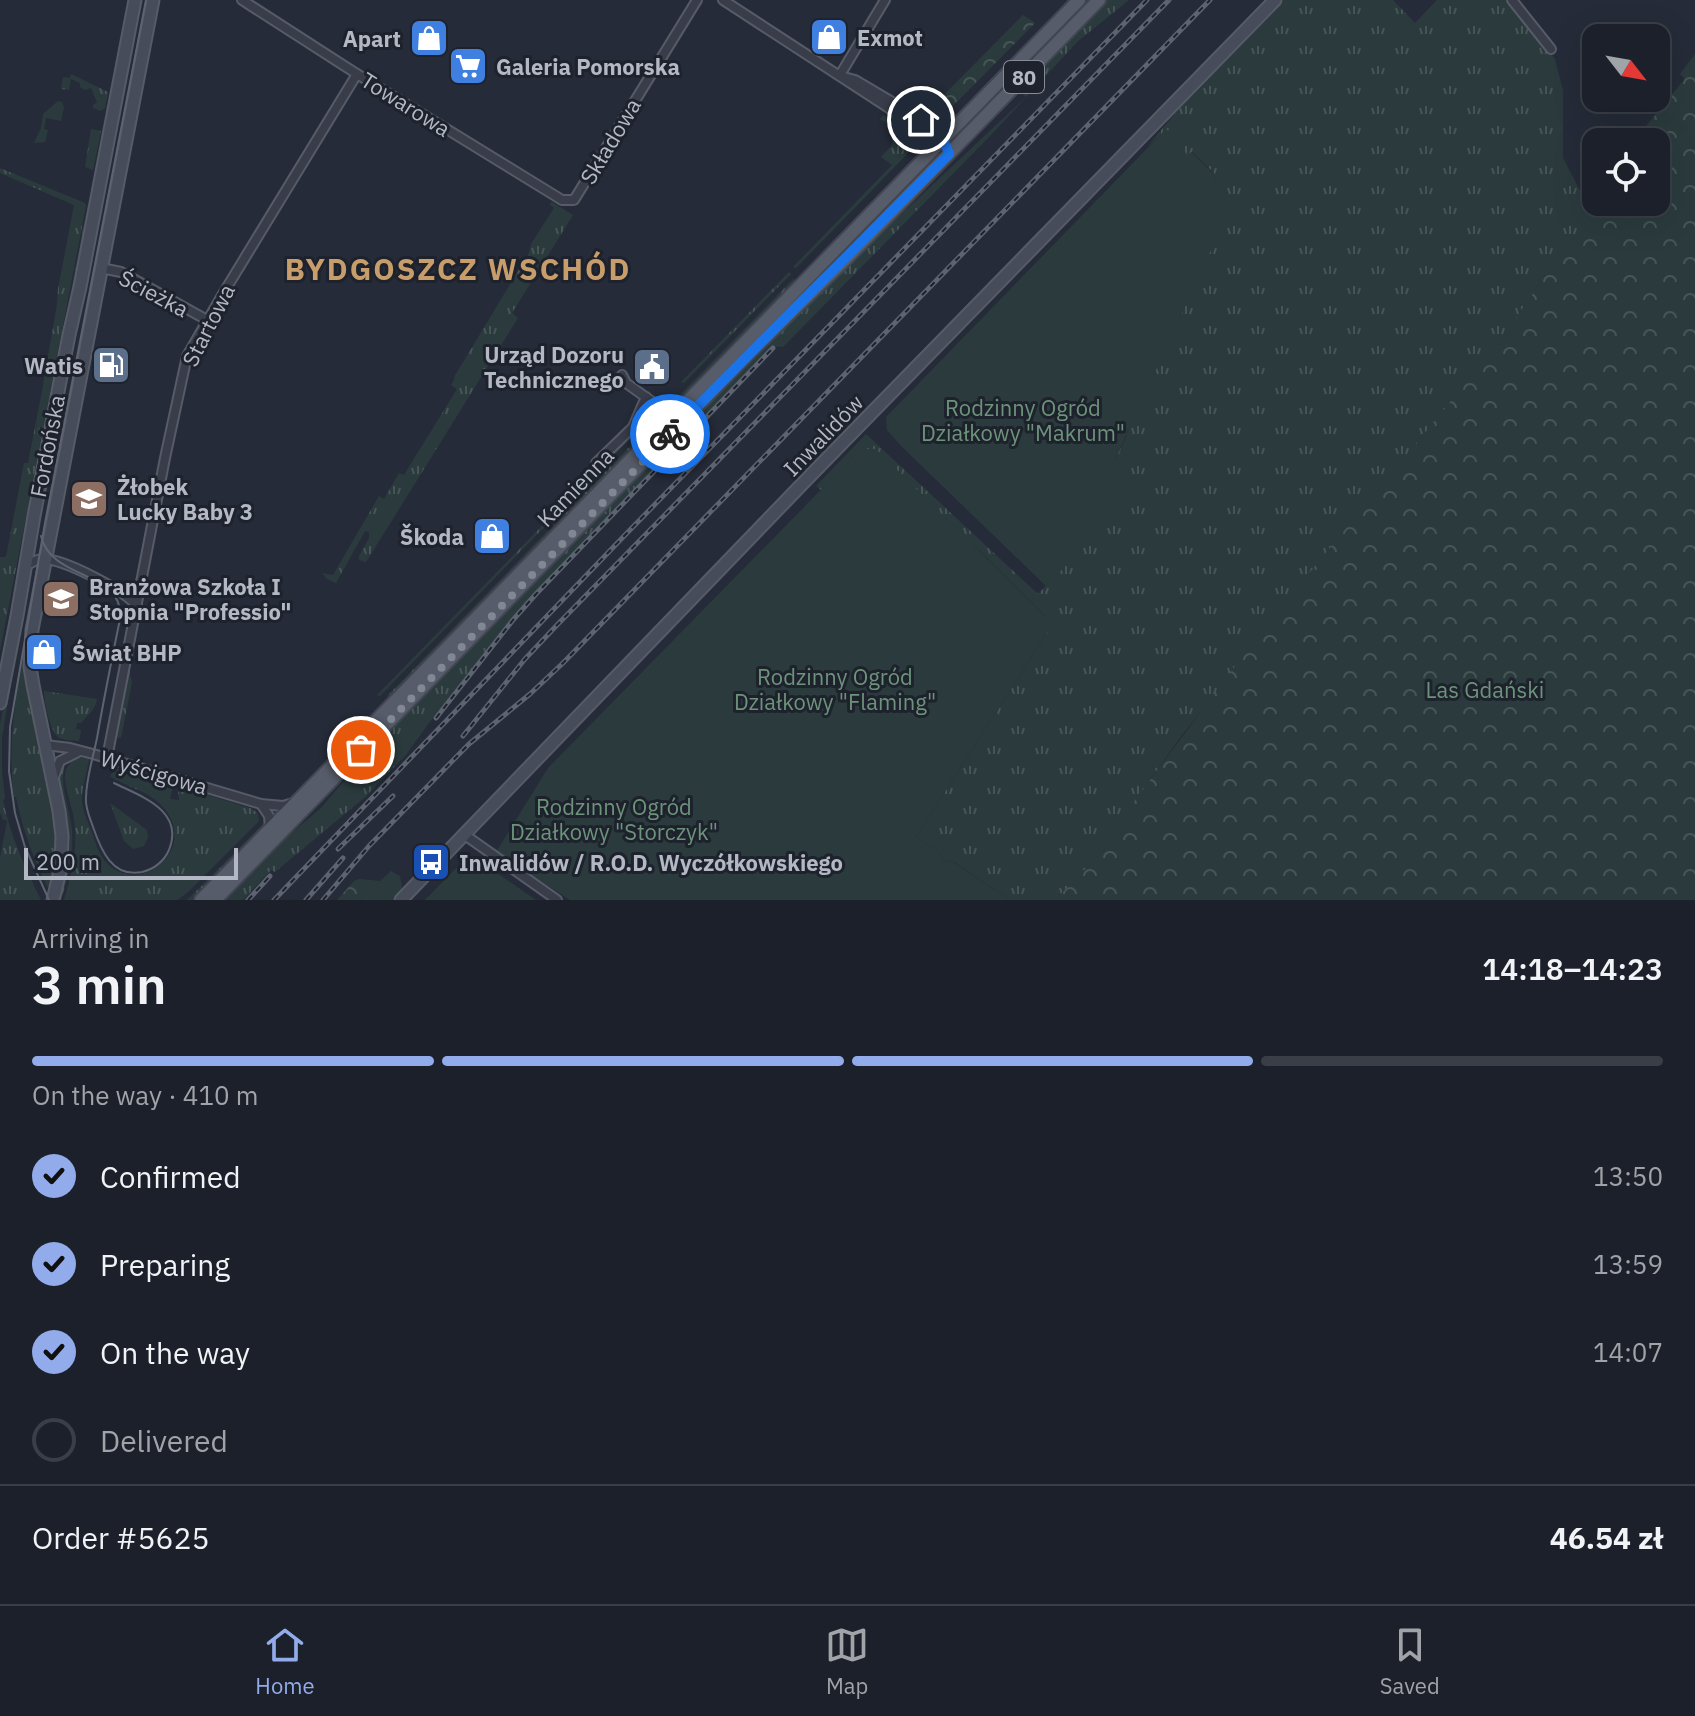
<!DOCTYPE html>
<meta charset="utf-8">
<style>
:root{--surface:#1c202a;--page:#292d36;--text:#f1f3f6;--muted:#a0a3a8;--line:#3a3e47;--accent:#92abeb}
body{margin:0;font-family:"IBM Plex Sans",sans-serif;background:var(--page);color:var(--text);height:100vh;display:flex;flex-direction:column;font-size:30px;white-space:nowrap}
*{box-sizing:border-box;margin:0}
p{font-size:26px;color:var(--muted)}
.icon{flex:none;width:44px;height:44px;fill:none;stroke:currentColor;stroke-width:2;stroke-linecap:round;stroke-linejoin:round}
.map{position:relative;height:900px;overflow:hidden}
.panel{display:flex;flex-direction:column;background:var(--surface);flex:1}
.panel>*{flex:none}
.needle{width:52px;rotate:121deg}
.buttons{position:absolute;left:1582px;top:24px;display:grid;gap:16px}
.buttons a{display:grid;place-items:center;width:88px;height:88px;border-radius:16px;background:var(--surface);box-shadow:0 8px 32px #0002,0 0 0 2px var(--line);font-size:40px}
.scale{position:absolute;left:24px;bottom:20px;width:214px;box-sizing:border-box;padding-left:8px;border:4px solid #b3b8c4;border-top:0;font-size:22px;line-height:28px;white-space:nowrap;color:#b3b8c4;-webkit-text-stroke:6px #1d222d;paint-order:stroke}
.pin{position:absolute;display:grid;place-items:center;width:68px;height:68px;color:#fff;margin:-34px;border:4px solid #fff;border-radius:50%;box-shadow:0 2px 8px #0007}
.courier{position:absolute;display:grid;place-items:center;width:80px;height:80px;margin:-40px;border:6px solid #1a73e8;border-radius:50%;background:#fff;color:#222;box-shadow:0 2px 10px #0007}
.overview em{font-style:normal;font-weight:600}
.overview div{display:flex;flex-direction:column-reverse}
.overview{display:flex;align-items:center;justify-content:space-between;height:136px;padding:0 32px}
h1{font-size:52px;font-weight:600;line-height:60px}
.bar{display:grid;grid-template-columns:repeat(4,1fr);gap:12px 8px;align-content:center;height:96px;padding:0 32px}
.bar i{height:10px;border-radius:6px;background:var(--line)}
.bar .on{background:var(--accent)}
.bar p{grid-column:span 4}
.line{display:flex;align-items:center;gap:20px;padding:0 32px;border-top:2px solid var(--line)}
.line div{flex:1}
ol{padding:0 32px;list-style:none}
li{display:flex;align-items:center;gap:24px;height:88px}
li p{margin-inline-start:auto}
li .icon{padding:8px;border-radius:50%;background:var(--accent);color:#111;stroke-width:4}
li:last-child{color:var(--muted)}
li i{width:44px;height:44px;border:4px solid var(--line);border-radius:50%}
.tabs{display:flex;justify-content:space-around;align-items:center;height:112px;border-top:2px solid var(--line);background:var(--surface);font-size:22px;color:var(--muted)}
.tabs a{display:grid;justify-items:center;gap:4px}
.tabs .on{color:var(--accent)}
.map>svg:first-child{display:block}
.grass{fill:url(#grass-tufts)}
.forest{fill:url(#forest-crowns)}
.garden{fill:#2b3b3d}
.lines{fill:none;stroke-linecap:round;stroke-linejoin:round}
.street-casing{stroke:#565b67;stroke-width:12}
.secondary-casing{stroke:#565b67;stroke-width:15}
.primary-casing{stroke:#414652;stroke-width:16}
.street{stroke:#383d49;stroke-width:8}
.secondary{stroke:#474c5b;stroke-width:11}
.primary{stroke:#565c69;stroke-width:12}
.tram{stroke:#5d6371;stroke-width:2}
.rail-casing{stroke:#5d6371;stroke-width:5}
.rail{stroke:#1d222d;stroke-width:2;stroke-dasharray:6;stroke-linecap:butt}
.done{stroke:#818793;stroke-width:8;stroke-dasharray:0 14.4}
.route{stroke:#1a73e8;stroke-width:10}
.labels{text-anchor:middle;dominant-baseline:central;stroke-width:6;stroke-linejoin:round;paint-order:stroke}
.shield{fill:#1d222d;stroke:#868b97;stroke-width:2}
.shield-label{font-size:20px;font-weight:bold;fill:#b3b8c4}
.poi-label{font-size:22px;font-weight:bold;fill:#b3b8c4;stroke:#1d222d;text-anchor:start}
.street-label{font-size:22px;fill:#b3b8c4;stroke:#1d222d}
.park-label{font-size:22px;fill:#6d937a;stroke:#1d222d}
.district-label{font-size:30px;font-weight:bold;letter-spacing:2px;fill:#c79d6c;stroke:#1d222d}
</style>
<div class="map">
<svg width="1695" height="900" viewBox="0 0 1695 900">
<defs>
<pattern id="grass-tufts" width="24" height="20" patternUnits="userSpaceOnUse" patternTransform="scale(2)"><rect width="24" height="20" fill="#2b3b3d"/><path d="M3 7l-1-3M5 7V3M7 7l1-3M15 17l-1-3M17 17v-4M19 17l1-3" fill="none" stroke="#475557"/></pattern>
<pattern id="forest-crowns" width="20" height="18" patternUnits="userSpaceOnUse" patternTransform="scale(2)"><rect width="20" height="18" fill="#2b3b3d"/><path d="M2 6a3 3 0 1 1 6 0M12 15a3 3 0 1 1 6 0" fill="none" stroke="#475557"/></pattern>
</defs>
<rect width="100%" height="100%" fill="#252b38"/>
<g class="grass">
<path d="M 1085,0 L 1094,0 L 966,131 L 961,126 Z"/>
<path d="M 1105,0 L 1129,0 L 1077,42 L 990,136 L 783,347 L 772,346 L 532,596 L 434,716 L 405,756 L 365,797 L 275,872 L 271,870 L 243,900 L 223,900 L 276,846 L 321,808 L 366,755 L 794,315 L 1026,97 L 1020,91 L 1028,78 Z"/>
<path d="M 1283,0 L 1393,0 L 1415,23 L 1437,0 L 1507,0 L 1555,59 L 1563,91 L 1563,158 L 1585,200 L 1591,195 L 1596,199 L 1596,202 L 1600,202 L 1553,264 L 1498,344 L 1182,735 L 1128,811 L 1122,832 L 1055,900 L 1010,900 L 954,862 C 941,861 945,860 938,852 C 933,846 922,842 916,837 L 1050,628 L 1050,621 L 980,551 L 861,449 L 821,490 L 816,486 L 866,434 L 1038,594 L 1123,505 L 1103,484 L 1126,437 L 1216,181 L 1214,173 L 1192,152 L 1188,156 L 1176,144 L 1179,141 L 1166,130 L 1147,147 L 1183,104 Z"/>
<path d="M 71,74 L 108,92 L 105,108 L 101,111 L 93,108 L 93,105 L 97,102 L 91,88 L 85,90 L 80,87 L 80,83 L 71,79 L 69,90 L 61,89 L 63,77 L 70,78 Z"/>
<path d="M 58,101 L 62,102 L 64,107 L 61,121 L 46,118 L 44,129 L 48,130 L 45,142 L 34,143 L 41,128 L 43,114 Z"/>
<path d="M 883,115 L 892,120 L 917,144 L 796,268 L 793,267 L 892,165 L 881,157 L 892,145 L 894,128 L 880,119 Z"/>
<path d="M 91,129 L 101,131 L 93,170 L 85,167 Z"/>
<path d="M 0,168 L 85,203 L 86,206 L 0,651 L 0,557 L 6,557 L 24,463 L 28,463 L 42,391 L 57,304 L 58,289 L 74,205 L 0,173 Z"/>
<path d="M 552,202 L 573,215 L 512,313 L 518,318 L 366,562 L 359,560 L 359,556 L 369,538 L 369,532 L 365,531 L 336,583 L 327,579 L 322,573 L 333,575 L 379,496 L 384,499 L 399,473 L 404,475 L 457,389 L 451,385 L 455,378 L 454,377 L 529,253 L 531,244 L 554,208 L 549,204 Z"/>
<path d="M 88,204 L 90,211 L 54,396 L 50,398 Z"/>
<path d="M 789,272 L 791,274 L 684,383 L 681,382 Z"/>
<path d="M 794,278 L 794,284 L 758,323 L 731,345 L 673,405 L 668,407 Z"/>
<path d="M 656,409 L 658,410 L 380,696 L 377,695 Z"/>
<path d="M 661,414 L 662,420 L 461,628 L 433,651 L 392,694 L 386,697 Z"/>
<path d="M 25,643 L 27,643 L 56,815 L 58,864 L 51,894 C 34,861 24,834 16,797 L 14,797 C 7,744 16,695 25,643 Z"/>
<path d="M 14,658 L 15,658 L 2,737 L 2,772 L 5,799 L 3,800 C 10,835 25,868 41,900 L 0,900 L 0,858 L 7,821 L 2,819 L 2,815 L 0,814 L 0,724 Z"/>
<path d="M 129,670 L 132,682 L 121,738 L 115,737 Z"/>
<path d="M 44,691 L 97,699 C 95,711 88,714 81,723 L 77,723 L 76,729 L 81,730 L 79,741 C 74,740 65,741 60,738 C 50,734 44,700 44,691 Z"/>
<path d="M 78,757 L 89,759 C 87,773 81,789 82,802 C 83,812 88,822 92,832 C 95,841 98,852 104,860 C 137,900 201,850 163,807 C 150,791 126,787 110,776 L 116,769 C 133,769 161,773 172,789 L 170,799 L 179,800 L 178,792 L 184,788 L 253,809 L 258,814 L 259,821 L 188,892 L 177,900 L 64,900 C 72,874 78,847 74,819 C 72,806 62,782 66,770 C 68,764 73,760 78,757 Z"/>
<path d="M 61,766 L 64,767 C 60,787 70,810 72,830 C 74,854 68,878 61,900 L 58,900 C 63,882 69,863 69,844 C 70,820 62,798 59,774 Z"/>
<path d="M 110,803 L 147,830 L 148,837 L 144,846 L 133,849 L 124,841 Z"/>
<path d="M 267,820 L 267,824 L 200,895 L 193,900 L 187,900 Z"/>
</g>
<g class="forest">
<path d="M 1023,15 L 1035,23 L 939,120 L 933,120 L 926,113 Z"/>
<path d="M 1695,54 L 1695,900 L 1055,900 L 1122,832 L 1127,811 L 1258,635 L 1498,344 L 1553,264 L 1599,202 L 1656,202 L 1656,142 L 1633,142 L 1684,80 L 1684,78 L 1680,74 Z"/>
<path d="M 359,879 L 380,881 L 359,900 L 337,900 L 354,881 Z"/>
</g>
<g class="garden">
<path d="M 1166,129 L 1180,141 L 1177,144 L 1188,155 L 1191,152 L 1214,174 L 1216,181 L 1234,200 L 1112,466 L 1130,484 L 1120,501 L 1124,505 L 1046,586 L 901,446 L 887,430 L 886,417 Z"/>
<path d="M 861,449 L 876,449 L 1050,621 L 1050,628 L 916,837 C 922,842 933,846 938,852 C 945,860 941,861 953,862 L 1010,900 L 570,900 L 496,852 L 548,768 Z"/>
<path d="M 477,859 L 536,900 L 425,900 L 462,862 Z"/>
<path d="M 391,871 L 400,876 L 403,892 L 395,900 L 359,900 Z"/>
</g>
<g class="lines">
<g class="street-casing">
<g id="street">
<path d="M 242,0 L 357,74 L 562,200 L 574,200 L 697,0"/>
<path d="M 723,0 L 904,118 L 939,149"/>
<path d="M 1512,0 L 1551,49"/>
<path d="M 840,75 L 885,0"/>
<path d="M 844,77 L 855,80 L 936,128 L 944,138 L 949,154"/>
<path d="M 101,268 L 121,272 L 207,320"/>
<path d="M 622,375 L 626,383 L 665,411 L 678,411"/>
<path d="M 596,463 L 633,427 L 646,397"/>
<path d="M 25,566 C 31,563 36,559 43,559 C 64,559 124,590 137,606"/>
<path d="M 45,745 L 70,748 L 93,754 L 261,804 L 283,806 L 293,803"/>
<path d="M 107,758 L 165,458 L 187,356 L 224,292 L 357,74"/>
<path d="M 54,777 L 60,761 L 78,752"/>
<path d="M 261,804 L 269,816 L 270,829"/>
<path d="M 465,835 L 557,900"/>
</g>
</g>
<g class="secondary-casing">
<g id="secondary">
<path d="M 0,703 L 17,616 L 34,516 L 69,335 L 80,287 L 135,0"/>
<path d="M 53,900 L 61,867 L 62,836 L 59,811 L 33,685 L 30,667 L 32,630 L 153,0"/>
<path d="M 401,900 L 807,479 L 1275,0"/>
</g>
</g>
<g class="primary-casing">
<g id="primary">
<path d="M 201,900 L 1079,0"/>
<path d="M 215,900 L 749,353 L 846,259 L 1099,0"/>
</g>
</g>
<use href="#street" class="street"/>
<use href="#secondary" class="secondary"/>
<use href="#primary" class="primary"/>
<g class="tram">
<path d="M 41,536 C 51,581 125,570 120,619 C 112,658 104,698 97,738 C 93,758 86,779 86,798 C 85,808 90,818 93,827 C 101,850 112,878 142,872 C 154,869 164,861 169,850 C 185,810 140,796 114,783"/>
<path d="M 49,900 L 25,847 L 15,813 L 9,771 L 10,727 L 45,523 L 146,0"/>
</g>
<g class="rail-casing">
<g id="rail">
<path d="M 436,718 L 513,620 L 536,594 L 773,348"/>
<path d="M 463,736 L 525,659 L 558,624 L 1169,0"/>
<path d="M 338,849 L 393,796"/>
<path d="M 248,900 L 270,876"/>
<path d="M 274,900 L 627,533 L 1147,0"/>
<path d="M 306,900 L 343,858"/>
<path d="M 323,900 L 369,846 L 469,744 L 530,694 L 563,663 L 1210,0"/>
</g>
</g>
<use href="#rail" class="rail"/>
</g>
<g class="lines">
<path class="done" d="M 361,750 L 670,434"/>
<path class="route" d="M 670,434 L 949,154 C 943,136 937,129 921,120"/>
</g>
<defs>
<g id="shop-square" transform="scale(2)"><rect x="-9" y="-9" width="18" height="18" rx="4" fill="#3f7fe0" stroke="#1d222d"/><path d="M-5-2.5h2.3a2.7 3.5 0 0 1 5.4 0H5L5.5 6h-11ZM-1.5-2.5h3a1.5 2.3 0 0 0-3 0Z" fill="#fff"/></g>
<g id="supermarket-square" transform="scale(2)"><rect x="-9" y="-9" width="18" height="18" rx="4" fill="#3f7fe0" stroke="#1d222d"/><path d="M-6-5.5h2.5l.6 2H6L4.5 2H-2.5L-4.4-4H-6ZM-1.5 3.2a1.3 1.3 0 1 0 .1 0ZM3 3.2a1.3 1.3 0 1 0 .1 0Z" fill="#fff"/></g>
<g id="fuel-square" transform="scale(2)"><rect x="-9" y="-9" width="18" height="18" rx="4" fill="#5c6f8a" stroke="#1d222d"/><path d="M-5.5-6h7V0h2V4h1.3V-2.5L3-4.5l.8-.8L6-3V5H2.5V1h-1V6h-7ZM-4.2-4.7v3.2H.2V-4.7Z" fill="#fff"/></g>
<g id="civic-square" transform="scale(2)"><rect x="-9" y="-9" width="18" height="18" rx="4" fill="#5c6f8a" stroke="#1d222d"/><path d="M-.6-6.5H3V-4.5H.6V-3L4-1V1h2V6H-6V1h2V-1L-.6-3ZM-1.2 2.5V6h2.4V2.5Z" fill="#fff"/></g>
<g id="school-square" transform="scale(2)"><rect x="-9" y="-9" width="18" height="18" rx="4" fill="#8d6e63" stroke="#1d222d"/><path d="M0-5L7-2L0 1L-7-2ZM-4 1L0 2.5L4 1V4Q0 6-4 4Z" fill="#fff"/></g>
<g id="bus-square" transform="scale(2)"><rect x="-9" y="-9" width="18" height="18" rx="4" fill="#1a4fb4" stroke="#1d222d"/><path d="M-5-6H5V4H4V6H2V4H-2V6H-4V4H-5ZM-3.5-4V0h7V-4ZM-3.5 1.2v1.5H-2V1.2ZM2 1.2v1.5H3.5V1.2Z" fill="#fff"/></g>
</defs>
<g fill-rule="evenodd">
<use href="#shop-square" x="829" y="37"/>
<use href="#shop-square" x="429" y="38"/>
<use href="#supermarket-square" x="468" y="66"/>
<use href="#fuel-square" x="111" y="365"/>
<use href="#civic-square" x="652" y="367"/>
<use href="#school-square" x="89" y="499"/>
<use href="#shop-square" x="492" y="536"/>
<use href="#school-square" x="61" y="599"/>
<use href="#shop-square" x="44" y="652"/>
<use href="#bus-square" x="431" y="862"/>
</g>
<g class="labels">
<rect class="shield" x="1004" y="61" width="40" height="32" rx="6"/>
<g class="shield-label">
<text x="1024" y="77">80</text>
</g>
<g class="poi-label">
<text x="857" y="37">Exmot</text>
<text x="401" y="38" text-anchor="end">Apart</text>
<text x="496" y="66">Galeria Pomorska</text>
<text x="624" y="354" text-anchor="end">Urząd Dozoru<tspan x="624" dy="25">Technicznego</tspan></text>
<text x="83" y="365" text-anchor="end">Watis</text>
<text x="117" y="486">Żłobek<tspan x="117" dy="25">Lucky Baby 3</tspan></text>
<text x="464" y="536" text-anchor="end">Škoda</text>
<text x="89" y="586">Branżowa Szkoła I<tspan x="89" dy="25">Stopnia "Professio"</tspan></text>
<text x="72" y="652">Świat BHP</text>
<text x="459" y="862">Inwalidów / R.O.D. Wyczółkowskiego</text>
</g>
<g class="street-label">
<text transform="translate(406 104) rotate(32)">Towarowa</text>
<text transform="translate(610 141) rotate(-59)">Składowa</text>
<text transform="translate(154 293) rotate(28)">Ścieżka</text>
<text transform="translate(208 325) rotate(-63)">Startowa</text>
<text transform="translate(823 435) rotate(-46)">Inwalidów</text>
<text transform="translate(47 446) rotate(-79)">Fordońska</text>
<text transform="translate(575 487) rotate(-46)">Kamienna</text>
<text transform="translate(154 772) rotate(16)">Wyścigowa</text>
</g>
<g class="park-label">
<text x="1023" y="407">Rodzinny Ogród<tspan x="1023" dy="25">Działkowy "Makrum"</tspan></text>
<text x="835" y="676">Rodzinny Ogród<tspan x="835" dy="25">Działkowy "Flaming"</tspan></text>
<text x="1485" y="689">Las Gdański</text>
<text x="614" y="806">Rodzinny Ogród<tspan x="614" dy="25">Działkowy "Storczyk"</tspan></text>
</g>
<g class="district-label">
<text x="458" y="268">BYDGOSZCZ WSCHÓD</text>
</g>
</g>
</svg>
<div class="buttons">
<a><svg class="needle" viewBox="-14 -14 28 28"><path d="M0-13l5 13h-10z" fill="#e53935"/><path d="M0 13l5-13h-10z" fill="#a0a3a8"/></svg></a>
<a><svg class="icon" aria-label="locate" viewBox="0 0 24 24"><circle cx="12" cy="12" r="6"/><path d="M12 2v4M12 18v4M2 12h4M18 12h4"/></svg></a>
</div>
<div class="scale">200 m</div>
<div class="pin" style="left:361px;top:750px;background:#ea580c"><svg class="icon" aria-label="bag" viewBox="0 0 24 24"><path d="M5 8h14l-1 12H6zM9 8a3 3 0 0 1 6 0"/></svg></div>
<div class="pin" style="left:921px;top:120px;background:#1f2937"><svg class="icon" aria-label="home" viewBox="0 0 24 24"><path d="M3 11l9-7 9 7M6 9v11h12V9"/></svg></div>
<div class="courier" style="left:670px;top:434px"><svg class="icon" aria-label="bike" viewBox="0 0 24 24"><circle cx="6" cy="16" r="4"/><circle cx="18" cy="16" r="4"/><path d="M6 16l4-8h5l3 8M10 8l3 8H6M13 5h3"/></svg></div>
</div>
<section class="panel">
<div class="overview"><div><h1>3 min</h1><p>Arriving in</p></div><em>14:18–14:23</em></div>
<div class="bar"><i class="on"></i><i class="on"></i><i class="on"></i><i></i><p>On the way · 410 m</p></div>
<ol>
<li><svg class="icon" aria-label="check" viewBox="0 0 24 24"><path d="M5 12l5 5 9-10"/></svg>Confirmed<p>13:50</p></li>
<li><svg class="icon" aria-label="check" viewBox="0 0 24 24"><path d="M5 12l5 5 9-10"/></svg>Preparing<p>13:59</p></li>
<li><svg class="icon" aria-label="check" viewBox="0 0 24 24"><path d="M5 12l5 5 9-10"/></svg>On the way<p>14:07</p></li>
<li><i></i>Delivered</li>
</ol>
<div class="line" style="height:104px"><div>Order #5625</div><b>46.54 zł</b></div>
</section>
<nav class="tabs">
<a class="on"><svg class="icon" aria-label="home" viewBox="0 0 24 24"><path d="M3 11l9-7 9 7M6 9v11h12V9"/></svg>Home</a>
<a><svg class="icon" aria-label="map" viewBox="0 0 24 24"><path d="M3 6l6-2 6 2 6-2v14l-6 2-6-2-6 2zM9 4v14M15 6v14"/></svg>Map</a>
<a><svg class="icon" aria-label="saved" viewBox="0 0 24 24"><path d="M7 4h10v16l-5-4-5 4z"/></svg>Saved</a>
</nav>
